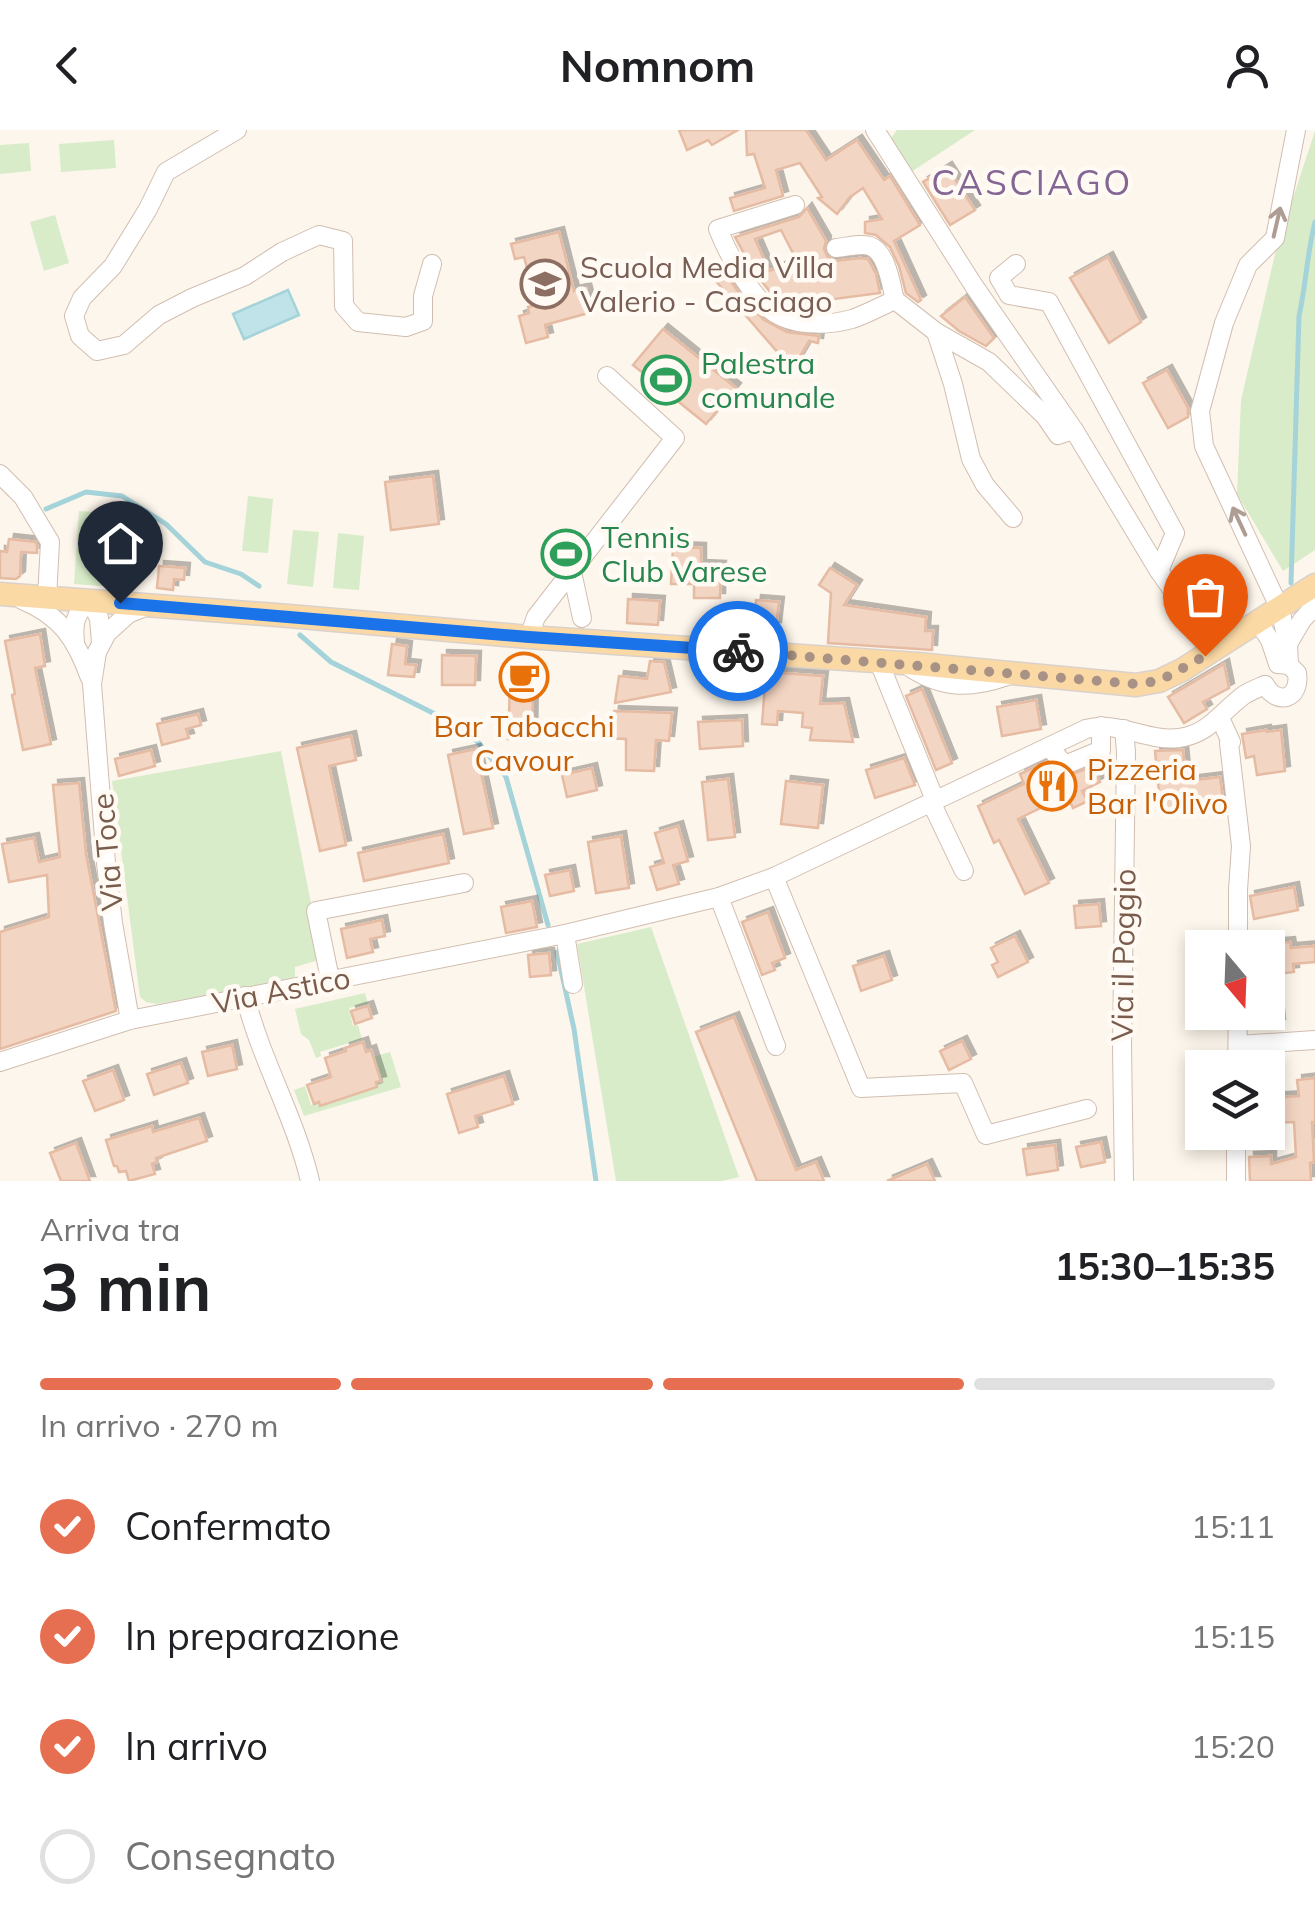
<!DOCTYPE html>
<html lang="it">
<meta charset="utf-8">
<style>
:root{--surface:#fff;--page:#f6f6f6;--text:#202124;--muted:#757577;--line:#e0e0e0;--accent:#e76f51}
body{margin:0;font-family:Mulish,sans-serif;background:var(--page);color:var(--text);height:100vh;display:flex;flex-direction:column;font-size:38px;white-space:nowrap}
*{box-sizing:border-box;margin:0}
p{font-size:32px;color:var(--muted)}
.icon{flex:none;width:55px;height:55px;fill:none;stroke:currentColor;stroke-width:2;stroke-linecap:round;stroke-linejoin:round}
.map{position:relative;height:1051px;overflow:hidden}
.details{display:flex;flex-direction:column;background:var(--surface);flex:1}
.details>*{flex:none}
.needle{width:65px;rotate:161deg}
.controls{position:absolute;left:1185px;top:800px;display:grid;gap:20px}
.controls a{display:grid;place-items:center;width:100px;height:100px;border-radius:0px;background:var(--surface);box-shadow:0 5px 15px #0003;font-size:50px}
.pin{position:absolute;display:grid;place-items:center;width:85px;height:85px;color:#fff;margin:-102px -42px;border-radius:50% 50% 50% 0;rotate:-45deg;box-shadow:0 0 10px #0007}
.pin .icon{rotate:45deg}
.courier{position:absolute;display:grid;place-items:center;width:100px;height:100px;margin:-50px;border:8px solid #1a73e8;border-radius:50%;background:#fff;color:#222;box-shadow:0 2px 12px #0007}
.head em{font-style:normal;font-weight:700}
.head div{display:flex;flex-direction:column-reverse}
.head{display:flex;align-items:center;justify-content:space-between;height:170px;padding:0 40px}
h1{font-size:65px;font-weight:700;line-height:75px}
.bar{display:grid;grid-template-columns:repeat(4,1fr);gap:15px 10px;align-content:center;height:120px;padding:0 40px}
.bar i{height:12px;border-radius:8px;background:var(--line)}
.bar .on{background:var(--accent)}
.bar p{grid-column:span 4}
ol{padding:0 40px;list-style:none}
li{display:flex;align-items:center;gap:30px;height:110px}
li p{margin-inline-start:auto}
li .icon{padding:10px;border-radius:50%;background:var(--accent);color:#fff;stroke-width:4}
li:last-child{color:var(--muted)}
li i{width:55px;height:55px;border:5px solid var(--line);border-radius:50%}
header{display:flex;justify-content:space-between;align-items:center;height:130px;padding:0 40px;background:var(--surface);font-size:45px;font-weight:700}
.map>svg:first-child{display:block}
.green{fill:#d8ecc9}
.water{fill:#bfe3e8;stroke:#a5d3da;stroke-width:2.5}
.lines{fill:none;stroke-linecap:round;stroke-linejoin:round}
.stream{stroke:#a5d3da;stroke-width:5}
.building{fill:#f3d5c3;stroke:#e6bba3;stroke-width:2.5;fill-rule:evenodd;filter:url(#shadow)}
.minor-casing{stroke:#d1beb0;stroke-width:20}
.major-casing{stroke:#dad1cd;stroke-width:25}
.minor{stroke:#fff;stroke-width:18}
.major{stroke:#fbd9a5;stroke-width:22}
.oneway{stroke:#af9d94}
.done{stroke:#a89285;stroke-width:10;stroke-dasharray:0 18}
.route{stroke:#1a73e8;stroke-width:12}
.labels{text-anchor:middle;dominant-baseline:central;stroke-width:9;stroke-linejoin:round;paint-order:stroke}
.education-label{font-size:30px;fill:#785e54;stroke:#fffaf3;text-anchor:start}
.leisure-label{font-size:30px;fill:#27864d;stroke:#fffaf3;text-anchor:start}
.food-label{font-size:30px;fill:#c56008;stroke:#fffaf3}
.street-label{font-size:30px;fill:#7a5c4d;stroke:#fffaf3}
.quarter-label{font-size:35px;letter-spacing:2.5px;fill:#846695;stroke:#fffaf3}
</style>
<header><svg class="icon" aria-label="back" viewBox="0 0 24 24"><path d="M15 5l-7 7 7 7"/></svg>Nomnom<svg class="icon" aria-label="person" viewBox="0 0 24 24"><circle cx="12" cy="8" r="4"/><path d="M4 21q1-7 8-7t8 7"/></svg></header>
<div class="map">
<svg width="1315" height="1051" viewBox="0 0 1315 1051">
<defs>
<filter id="shadow"><feDropShadow dx="5" dy="-5" stdDeviation="0" flood-color="#0004"/></filter>
</defs>
<rect width="100%" height="100%" fill="#fdf6ec"/>
<g class="green">
<path d="M 897,0 L 975,0 L 905,46 L 885,16 Z"/>
<path d="M 1315,1 L 1315,420 L 1283,441 L 1237,364 L 1241,270 L 1276,120 Z"/>
<path d="M 114,10 L 116,38 L 61,42 L 59,14 Z"/>
<path d="M 29,13 L 31,41 L 0,44 L 0,15 Z"/>
<path d="M 55,85 L 69,133 L 44,141 L 30,92 Z"/>
<path d="M 248,366 L 273,369 L 268,423 L 242,421 Z"/>
<path d="M 79,381 L 118,384 L 113,457 L 74,454 Z"/>
<path d="M 293,400 L 319,402 L 313,457 L 287,454 Z"/>
<path d="M 338,403 L 364,406 L 359,460 L 333,458 Z"/>
<path d="M 281,621 L 322,829 L 295,837 L 295,851 L 157,874 L 146,872 L 140,867 L 112,651 Z"/>
<path d="M 651,797 L 739,1047 L 722,1051 L 616,1051 L 577,814 Z"/>
<path d="M 365,863 L 368,874 L 349,878 L 353,896 L 358,895 L 362,909 L 320,922 L 321,926 L 316,928 L 309,910 L 301,904 L 295,879 Z"/>
<path d="M 390,922 L 401,957 L 304,986 L 294,960 L 305,956 L 311,975 L 319,972 L 321,976 L 381,951 L 373,927 Z"/>
</g>
<path class="water" d="M 288,160 L 299,185 L 244,209 L 233,184 Z"/>
<g class="lines">
<g class="stream">
<path d="M 46,379 L 86,362 L 122,366 L 166,394 L 205,432 L 241,444 L 259,456"/>
<path d="M 1291,453 L 1299,186 C 1306,155 1307,123 1315,92"/>
<path d="M 300,505 L 331,532 L 457,595 L 478,612 L 506,647 L 548,795"/>
<path d="M 557,822 L 574,899 L 596,1051"/>
</g>
</g>
<g class="building">
<path d="M 679,0 L 738,0 L 712,15 L 708,10 L 687,20 Z"/>
<path d="M 746,0 L 806,0 L 826,30 L 857,10 L 884,50 L 890,46 L 920,95 L 894,111 L 921,170 L 918,172 L 906,163 L 899,136 L 890,117 L 876,105 L 865,103 L 865,92 L 882,89 L 863,58 L 850,67 L 837,84 L 818,68 L 822,67 L 800,33 L 776,40 L 783,66 L 734,81 L 730,68 L 765,58 L 754,24 L 747,25 Z"/>
<path d="M 947,37 L 975,80 L 950,95 L 923,52 Z"/>
<path d="M 807,78 L 826,111 L 824,119 L 827,126 L 835,131 L 860,128 L 868,129 L 876,144 L 880,163 L 811,172 L 815,181 L 787,176 L 771,163 L 754,142 L 735,107 L 799,87 ZM 781,100 L 797,131 L 769,141 L 755,109 Z"/>
<path d="M 559,102 L 574,161 L 586,158 L 592,182 L 545,195 L 548,207 L 526,213 L 519,186 L 529,183 L 528,177 L 537,175 L 524,127 L 515,129 L 511,114 Z"/>
<path d="M 1108,127 L 1141,192 L 1109,213 L 1070,148 Z"/>
<path d="M 724,141 L 743,169 L 764,190 L 787,202 L 819,206 L 818,213 L 809,211 L 795,235 L 780,225 L 714,149 Z"/>
<path d="M 965,167 L 994,208 L 986,216 L 959,201 L 941,186 Z"/>
<path d="M 663,199 L 736,258 L 706,294 L 633,235 Z"/>
<path d="M 1167,240 L 1188,278 L 1188,287 L 1168,298 L 1143,253 Z"/>
<path d="M 433,346 L 439,394 L 391,400 L 385,352 Z"/>
<path d="M 9,409 L 36,412 L 37,415 L 37,423 L 21,422 L 20,446 L 16,449 L 0,448 L 0,421 L 7,422 Z"/>
<path d="M 673,417 L 701,418 L 701,435 L 721,436 L 720,468 L 694,468 L 694,454 L 671,454 Z"/>
<path d="M 159,436 L 185,438 L 184,450 L 174,449 L 173,460 L 157,458 Z"/>
<path d="M 830,438 L 857,455 L 844,475 L 926,487 L 925,501 L 933,501 L 932,520 L 828,513 L 831,463 L 819,455 Z"/>
<path d="M 1214,465 L 1226,485 L 1212,494 L 1198,475 Z"/>
<path d="M 628,469 L 660,471 L 658,495 L 627,493 Z"/>
<path d="M 756,470 L 779,472 L 776,497 L 754,494 Z"/>
<path d="M 40,504 L 45,536 L 35,538 L 51,614 L 23,620 L 12,565 L 15,564 L 5,511 Z"/>
<path d="M 392,514 L 407,516 L 405,534 L 416,535 L 414,547 L 388,545 Z"/>
<path d="M 442,525 L 476,526 L 475,555 L 442,555 Z"/>
<path d="M 650,531 L 664,532 L 671,562 L 615,573 L 619,546 L 647,549 Z"/>
<path d="M 1224,534 L 1229,558 L 1203,572 L 1207,579 L 1184,593 L 1168,567 Z"/>
<path d="M 505,540 L 538,541 L 537,558 L 533,558 L 532,610 L 508,609 L 510,557 L 504,557 Z"/>
<path d="M 766,542 L 823,546 L 820,574 L 844,573 L 853,612 L 810,610 L 812,598 L 802,597 L 803,583 L 778,581 L 777,595 L 762,594 Z"/>
<path d="M 922,559 L 952,633 L 936,640 L 906,566 Z"/>
<path d="M 1036,570 L 1041,599 L 1002,606 L 997,577 Z"/>
<path d="M 614,581 L 672,583 L 669,611 L 656,610 L 654,641 L 626,640 L 626,609 L 604,608 L 606,589 L 613,590 Z"/>
<path d="M 198,584 L 201,595 L 186,599 L 189,608 L 162,615 L 157,594 Z"/>
<path d="M 742,590 L 743,616 L 700,619 L 698,592 Z"/>
<path d="M 1266,600 L 1267,602 L 1281,600 L 1285,641 L 1257,645 L 1254,626 L 1246,628 L 1242,604 Z"/>
<path d="M 351,606 L 356,630 L 329,636 L 346,715 L 320,721 L 297,618 Z"/>
<path d="M 476,619 L 493,698 L 464,704 L 448,625 Z"/>
<path d="M 151,620 L 155,636 L 119,646 L 115,629 Z"/>
<path d="M 1183,620 L 1186,651 L 1220,647 L 1224,676 L 1161,683 L 1155,621 Z"/>
<path d="M 904,628 L 915,655 L 875,668 L 866,640 Z"/>
<path d="M 1046,632 L 1056,643 L 1063,647 L 1092,637 L 1100,652 L 1082,661 L 1088,671 L 1073,678 L 1068,667 L 1052,675 L 1051,673 L 1018,689 L 1049,753 L 1025,764 L 999,710 L 994,713 L 978,676 L 1024,654 L 1020,644 Z"/>
<path d="M 592,638 L 597,660 L 567,667 L 562,645 Z"/>
<path d="M 728,649 L 735,707 L 708,710 L 702,652 Z"/>
<path d="M 786,651 L 823,655 L 818,698 L 781,694 Z"/>
<path d="M 79,653 L 86,724 L 116,881 L 0,919 L 0,802 L 49,787 L 47,745 L 9,752 L 2,714 L 34,708 L 39,732 L 60,727 L 53,655 Z"/>
<path d="M 678,696 L 688,731 L 673,735 L 679,754 L 657,760 L 650,737 L 664,733 L 655,703 Z"/>
<path d="M 443,704 L 449,733 L 364,751 L 358,723 Z"/>
<path d="M 621,706 L 629,758 L 596,763 L 588,712 Z"/>
<path d="M 570,740 L 574,761 L 550,766 L 545,745 Z"/>
<path d="M 1294,757 L 1298,780 L 1254,789 L 1250,766 Z"/>
<path d="M 532,771 L 537,797 L 506,803 L 501,777 Z"/>
<path d="M 1099,774 L 1101,796 L 1076,798 L 1074,776 Z"/>
<path d="M 768,782 L 785,828 L 772,833 L 775,840 L 762,845 L 742,792 Z"/>
<path d="M 382,790 L 385,806 L 370,809 L 373,822 L 347,828 L 341,799 Z"/>
<path d="M 1015,806 L 1028,832 L 998,847 L 992,835 L 998,832 L 991,818 Z"/>
<path d="M 1290,812 L 1291,818 L 1315,816 L 1315,832 L 1293,834 L 1294,842 L 1268,845 L 1268,814 Z"/>
<path d="M 549,823 L 551,845 L 530,847 L 528,825 Z"/>
<path d="M 884,826 L 892,850 L 861,861 L 853,836 Z"/>
<path d="M 1268,851 L 1276,851 L 1280,894 L 1264,896 L 1262,882 L 1268,882 Z"/>
<path d="M 368,876 L 372,888 L 355,894 L 351,881 Z"/>
<path d="M 734,887 L 796,1040 L 816,1032 L 824,1051 L 757,1051 L 696,902 Z"/>
<path d="M 962,911 L 971,929 L 949,940 L 940,921 Z"/>
<path d="M 363,912 L 366,922 L 371,920 L 381,951 L 376,952 L 377,957 L 320,976 L 319,972 L 314,974 L 307,955 L 331,947 L 325,928 L 346,921 L 345,918 Z"/>
<path d="M 232,915 L 237,939 L 208,946 L 202,922 Z"/>
<path d="M 181,933 L 188,953 L 154,965 L 147,944 Z"/>
<path d="M 113,940 L 124,970 L 95,981 L 83,951 Z"/>
<path d="M 504,946 L 513,974 L 475,986 L 478,997 L 459,1003 L 447,964 Z"/>
<path d="M 1315,948 L 1315,992 L 1312,992 L 1314,1032 L 1310,1033 L 1311,1051 L 1250,1051 L 1249,1027 L 1271,1026 L 1271,1034 L 1296,1027 L 1294,992 L 1268,993 L 1268,968 L 1299,966 L 1297,950 Z"/>
<path d="M 199,988 L 207,1011 L 156,1028 L 157,1032 L 152,1034 L 155,1044 L 129,1051 L 126,1041 L 119,1042 L 117,1036 L 114,1036 L 106,1010 L 152,996 L 153,1002 Z"/>
<path d="M 1101,1012 L 1105,1032 L 1081,1037 L 1076,1017 Z"/>
<path d="M 76,1013 L 90,1051 L 61,1051 L 50,1023 Z"/>
<path d="M 1055,1015 L 1058,1040 L 1027,1045 L 1023,1019 Z"/>
<path d="M 927,1034 L 935,1051 L 887,1051 Z"/>
</g>
<g class="lines">
<g class="minor-casing">
<g id="minor">
<path d="M 237,0 L 166,42 L 148,79 L 113,136 L 82,168 L 74,186 L 80,206 L 97,221 L 124,215 L 159,185 L 192,168 L 245,146 L 282,122 L 319,105 L 343,111 L 344,176 L 358,192 L 406,197 L 423,191 L 423,166 L 432,134"/>
<path d="M 875,0 L 974,156 L 1074,300 L 1159,441 L 1215,520"/>
<path d="M 795,75 L 718,99 C 729,126 754,175 782,187 C 802,196 831,195 852,189 C 867,184 881,176 895,170 L 936,202 L 989,232 L 1045,286 L 1058,305 L 1074,300"/>
<path d="M 836,118 C 846,117 862,113 870,116 C 887,122 891,155 895,170"/>
<path d="M 1016,134 L 999,148 L 1009,165 L 1049,172 L 1175,403 L 1159,441"/>
<path d="M 936,202 L 953,254 L 971,329 L 985,355 L 1013,388"/>
<path d="M 0,344 L 23,367 L 50,412 L 47,468"/>
<path d="M 572,442 L 582,488"/>
<path d="M 22,470 C 61,486 76,509 90,548"/>
<path d="M 1258,492 L 1270,510 L 1278,534"/>
<path d="M 529,507 L 536,487 L 675,308 L 607,246"/>
<path d="M 75,512 C 73,493 75,483 90,471 L 99,488 L 101,513"/>
<path d="M 1288,514 L 1302,490 L 1315,476"/>
<path d="M 879,532 L 935,670"/>
<path d="M 905,534 C 938,558 968,560 1007,546"/>
<path d="M 1289,535 L 1288,514 L 1280,479 L 1204,316 L 1200,281 L 1224,193 L 1248,135 L 1275,108 L 1296,0"/>
<path d="M 1265,555 C 1278,577 1301,568 1297,543 L 1289,535 L 1278,534"/>
<path d="M 1220,588 L 1231,612 L 1229,613 L 1241,716 L 1238,760 L 1238,818"/>
<path d="M 1049,617 L 1065,635 L 1101,620 L 1101,596"/>
<path d="M 931,672 L 964,741"/>
<path d="M 774,747 L 861,958 L 963,953 L 986,1005 L 1087,979"/>
<path d="M 719,767 L 776,916"/>
<path d="M 565,804 L 573,854"/>
<path d="M 330,849 L 316,781 L 464,753"/>
<path d="M 245,866 C 261,930 295,987 310,1051"/>
<path d="M 130,890 L 113,793 L 106,733 L 92,554 L 97,522 L 107,503 L 128,484 L 145,477"/>
<path d="M 1238,915 L 1315,910"/>
<path d="M 0,932 L 130,890 L 565,804 L 719,767 L 774,747 L 1086,599 C 1118,590 1147,612 1179,608 C 1209,604 1221,582 1244,565 C 1250,561 1258,558 1265,555"/>
<path d="M 1237,938 L 1238,882"/>
<path d="M 1124,1051 L 1122,917 L 1126,622 L 1124,599"/>
<path d="M 1236,1051 L 1236,1002"/>
</g>
</g>
<g class="major-casing">
<path id="major" d="M 0,464 L 289,486 L 529,507 L 917,534 L 1136,555 L 1159,551 L 1182,540 L 1315,455"/>
</g>
<use href="#minor" class="minor"/>
<use href="#major" class="major"/>
</g>
<defs><path id="oneway-shaft" d="M-6 0H5M1.5-3L5.5 0L1.5 3" fill="none" stroke-width="1.6" stroke-linecap="round" stroke-linejoin="round" transform="scale(2.5)"/></defs>
<g class="oneway">
<use href="#oneway-shaft" transform="translate(1277 92) rotate(-77)"/>
<use href="#oneway-shaft" transform="translate(1239 391) rotate(-115)"/>
</g>
<g class="lines">
<path class="done" d="M 738,521 L 1136,554 L 1159,551 L 1205,526"/>
<path class="route" d="M 120,473 L 529,507 L 738,521"/>
</g>
<defs>
<g id="school-ring" transform="scale(2.5)"><circle r="9.5" fill="#fffaf3" stroke="#8d6e63" stroke-width="1.5"/><path d="M0-5L7-2L0 1L-7-2ZM-4 1L0 2.5L4 1V4Q0 6-4 4Z" fill="#8d6e63"/></g>
<g id="stadium-ring" transform="scale(2.5)"><circle r="9.5" fill="#fffaf3" stroke="#2e9e5b" stroke-width="1.5"/><path d="M0-5a6.5 5 0 1 0 0 10a6.5 5 0 1 0 0-10ZM-3.5-1.8h7v3.6h-7Z" fill="#2e9e5b"/></g>
<g id="cafe-ring" transform="scale(2.5)"><circle r="9.5" fill="#fffaf3" stroke="#e8710a" stroke-width="1.5"/><path d="M-5.5-4.5H6V0H3Q3 3.5 0 3.5H-2.5Q-5.5 3.5-5.5 0ZM3-3.2v2h1.7v-2ZM-6 4.5H4V6H-6Z" fill="#e8710a"/></g>
<g id="restaurant-ring" transform="scale(2.5)"><circle r="9.5" fill="#fffaf3" stroke="#e8710a" stroke-width="1.5"/><path d="M-5-6h1v4h1v-4h1v4h1v-4h1v5L-1.5 .5V6h-2V.5L-5-1ZM5-6V6H3V1.5H1.5Q1.5-4 5-6Z" fill="#e8710a"/></g>
</defs>
<g fill-rule="evenodd">
<use href="#school-ring" x="545" y="154"/>
<use href="#stadium-ring" x="666" y="250"/>
<use href="#stadium-ring" x="566" y="424"/>
<use href="#cafe-ring" x="524" y="547"/>
<use href="#restaurant-ring" x="1052" y="656"/>
</g>
<g class="labels">
<g class="education-label">
<text x="580" y="137">Scuola Media Villa<tspan x="580" dy="34">Valerio - Casciago</tspan></text>
</g>
<g class="leisure-label">
<text x="701" y="233">Palestra<tspan x="701" dy="34">comunale</tspan></text>
<text x="601" y="407">Tennis<tspan x="601" dy="34">Club Varese</tspan></text>
</g>
<g class="food-label">
<text x="524" y="596">Bar Tabacchi<tspan x="524" dy="34">Cavour</tspan></text>
<text x="1087" y="639" text-anchor="start">Pizzeria<tspan x="1087" dy="34">Bar l'Olivo</tspan></text>
</g>
<g class="street-label">
<text transform="translate(107 722) rotate(-95)">Via Toce</text>
<text transform="translate(1123 825) rotate(-89)">Via il Poggio</text>
<text transform="translate(281 860) rotate(-11)">Via Astico</text>
</g>
<g class="quarter-label">
<text x="1032" y="52">CASCIAGO</text>
</g>
</g>
</svg>
<div class="controls">
<a><svg class="needle" viewBox="-14 -14 28 28"><path d="M0-13l5 13h-10z" fill="#e53935"/><path d="M0 13l5-13h-10z" fill="#757577"/></svg></a>
<a><svg class="icon" aria-label="layers" viewBox="0 0 24 24"><path d="M12 4l9 5-9 5-9-5zM3 14l9 5 9-5"/></svg></a>
</div>
<div class="pin" style="left:1205px;top:526px;background:#ea580c"><svg class="icon" aria-label="bag" viewBox="0 0 24 24"><path d="M5 8h14l-1 12H6zM9 8a3 3 0 0 1 6 0"/></svg></div>
<div class="pin" style="left:120px;top:473px;background:#1f2937"><svg class="icon" aria-label="home" viewBox="0 0 24 24"><path d="M3 11l9-7 9 7M6 9v11h12V9"/></svg></div>
<div class="courier" style="left:738px;top:521px"><svg class="icon" aria-label="bike" viewBox="0 0 24 24"><circle cx="6" cy="16" r="4"/><circle cx="18" cy="16" r="4"/><path d="M6 16l4-8h5l3 8M10 8l3 8H6M13 5h3"/></svg></div>
</div>
<section class="details">
<div class="head"><div><h1>3 min</h1><p>Arriva tra</p></div><em>15:30–15:35</em></div>
<div class="bar"><i class="on"></i><i class="on"></i><i class="on"></i><i></i><p>In arrivo · 270 m</p></div>
<ol>
<li><svg class="icon" aria-label="check" viewBox="0 0 24 24"><path d="M5 12l5 5 9-10"/></svg>Confermato<p>15:11</p></li>
<li><svg class="icon" aria-label="check" viewBox="0 0 24 24"><path d="M5 12l5 5 9-10"/></svg>In preparazione<p>15:15</p></li>
<li><svg class="icon" aria-label="check" viewBox="0 0 24 24"><path d="M5 12l5 5 9-10"/></svg>In arrivo<p>15:20</p></li>
<li><i></i>Consegnato</li>
</ol>
</section>
